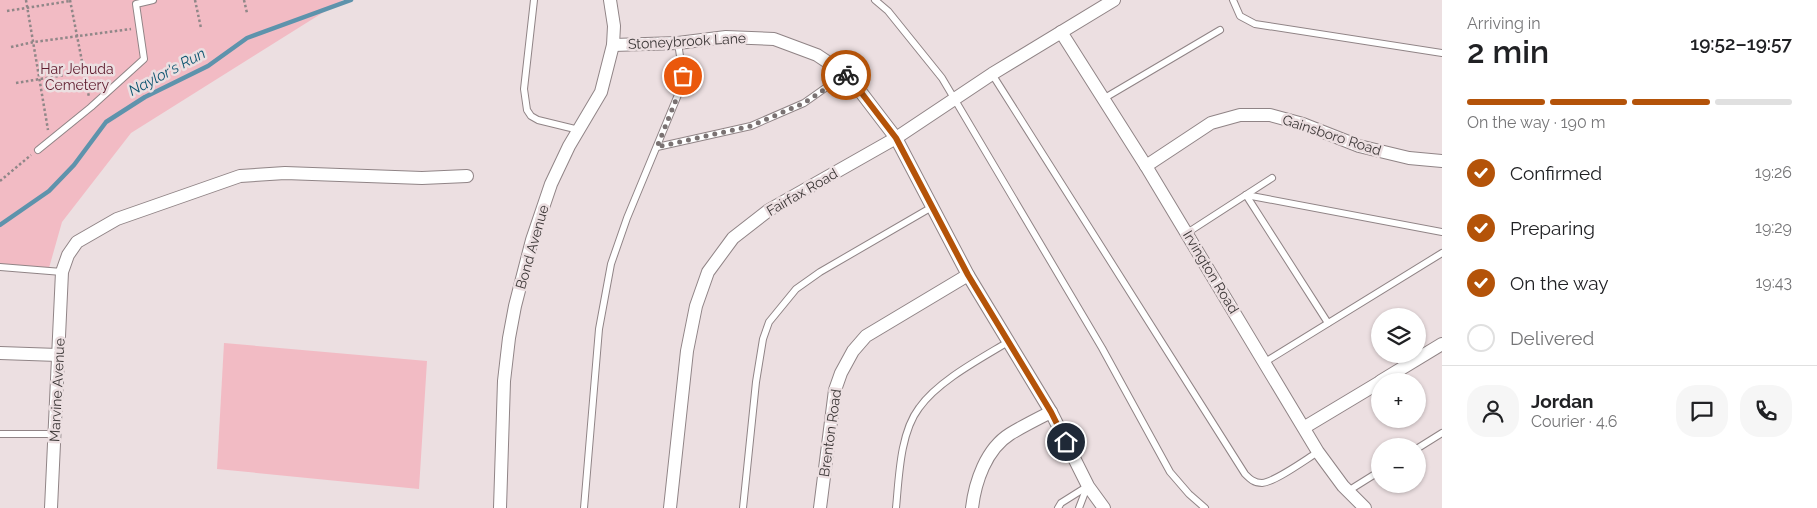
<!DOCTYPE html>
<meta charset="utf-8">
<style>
:root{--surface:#fff;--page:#f6f6f6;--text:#202124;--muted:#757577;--line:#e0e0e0;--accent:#b45309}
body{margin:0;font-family:Raleway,sans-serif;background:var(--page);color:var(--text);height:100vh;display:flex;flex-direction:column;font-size:19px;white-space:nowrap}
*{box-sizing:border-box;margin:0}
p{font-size:16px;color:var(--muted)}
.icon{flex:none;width:28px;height:28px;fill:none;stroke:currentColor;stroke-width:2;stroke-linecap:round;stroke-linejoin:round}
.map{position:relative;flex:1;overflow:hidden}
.sheet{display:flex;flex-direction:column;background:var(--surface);width:375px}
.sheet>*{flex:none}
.buttons{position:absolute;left:1371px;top:308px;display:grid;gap:10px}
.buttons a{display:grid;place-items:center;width:55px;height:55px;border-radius:50%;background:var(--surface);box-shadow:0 1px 4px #0004;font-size:25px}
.pin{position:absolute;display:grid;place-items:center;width:42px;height:42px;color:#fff;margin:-21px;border:2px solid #fff;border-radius:50%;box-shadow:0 1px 5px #0007}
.courier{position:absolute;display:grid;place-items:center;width:50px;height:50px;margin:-25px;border:4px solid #b45309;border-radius:50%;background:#fff;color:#222;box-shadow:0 1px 6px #0007}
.headline em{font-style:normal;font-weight:600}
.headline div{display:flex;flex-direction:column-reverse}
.headline{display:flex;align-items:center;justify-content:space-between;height:85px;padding:0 25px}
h1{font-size:32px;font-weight:600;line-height:38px}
.bar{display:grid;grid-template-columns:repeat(4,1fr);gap:8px 5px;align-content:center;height:60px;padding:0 25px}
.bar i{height:6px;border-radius:4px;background:var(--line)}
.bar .active{background:var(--accent)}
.bar p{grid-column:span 4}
.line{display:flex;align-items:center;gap:12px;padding:0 25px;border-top:1px solid var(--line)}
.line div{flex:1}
.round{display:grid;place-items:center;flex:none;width:52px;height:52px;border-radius:20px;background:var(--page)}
ol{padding:0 25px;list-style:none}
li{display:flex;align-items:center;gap:15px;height:55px}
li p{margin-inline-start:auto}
li .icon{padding:5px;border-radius:50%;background:var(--accent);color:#fff;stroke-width:4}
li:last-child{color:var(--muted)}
li i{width:28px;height:28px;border:2px solid var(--line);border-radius:50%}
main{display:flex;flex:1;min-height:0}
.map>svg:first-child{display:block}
.green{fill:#f2bbc4}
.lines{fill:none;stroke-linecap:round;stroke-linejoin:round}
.stream{stroke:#5e93ac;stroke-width:4.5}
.lane-casing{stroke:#908486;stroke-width:8}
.street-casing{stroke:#908486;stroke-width:14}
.path{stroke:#908788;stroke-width:2.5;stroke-dasharray:2.5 2.5;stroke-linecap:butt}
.lane{stroke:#fff;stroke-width:6}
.street{stroke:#fff;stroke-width:12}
.done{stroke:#7a7272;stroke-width:5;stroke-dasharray:0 9}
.route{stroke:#b45309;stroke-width:6}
.labels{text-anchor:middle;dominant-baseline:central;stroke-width:5;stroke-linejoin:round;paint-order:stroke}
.street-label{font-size:14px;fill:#3c3737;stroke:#ecdfe1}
.park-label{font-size:14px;fill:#5e1b2d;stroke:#ecdfe1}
.water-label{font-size:15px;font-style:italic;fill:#0f5671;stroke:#ecdfe1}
</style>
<main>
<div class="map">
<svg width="1442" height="508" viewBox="0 0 1442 508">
<rect width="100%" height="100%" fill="#ecdfe1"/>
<g class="green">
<path d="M 0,0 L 343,0 L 131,133 L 62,222 L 49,268 L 0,265 Z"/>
<path d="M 224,343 L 427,361 L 419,489 L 217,469 Z"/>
</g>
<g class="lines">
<path class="stream" d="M 0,225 L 49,191 L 74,165 L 106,122 L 145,97 L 208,66 L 247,38 L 351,0"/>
<g class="lane-casing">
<g id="lane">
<path d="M 534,0 L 524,89 L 527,110 L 531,116 L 538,120 L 579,130"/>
<path d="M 875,0 L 888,11 L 942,78 L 1102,348 L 1170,472 L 1189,494 L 1205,508"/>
<path d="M 1233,0 L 1240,16 L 1255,24 L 1442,53"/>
<path d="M 992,74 L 1245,474 C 1250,479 1254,483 1262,483 C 1275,482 1305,460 1318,452"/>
<path d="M 1103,99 L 1220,30"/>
<path d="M 657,147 L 751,126 L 804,103 L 845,74"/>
<path d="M 38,150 L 91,107 L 144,59 L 136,4 L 153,0"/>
<path d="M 1246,195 L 1442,232"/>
<path d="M 1246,195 L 1328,323"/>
<path d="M 1187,233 L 1272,178"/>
<path d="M 0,267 L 62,272"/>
<path d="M 1265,362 L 1442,253"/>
<path d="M 0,434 L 54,434"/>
<path d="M 1418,448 L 1442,433"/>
<path d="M 1348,491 L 1380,471"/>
<path d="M 584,508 L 599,329 L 611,264 L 627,218 L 680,90 L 683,76 L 678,43"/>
<path d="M 743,508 L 756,382 L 763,339 L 769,322 L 796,289 L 820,272 L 932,207"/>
<path d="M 896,508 C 899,477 900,433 919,408 C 938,381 980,359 1008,342"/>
<path d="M 1058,508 L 1061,503 L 1088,486"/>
<path d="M 1079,508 L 1087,487"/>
</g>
</g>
<g class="street-casing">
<g id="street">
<path d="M 1061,32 L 1146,166 L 1318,452 L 1343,486 L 1365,508"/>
<path d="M 613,45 L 678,43 L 726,37 L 774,39 L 817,55 L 844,73 L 857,87 L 896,138 L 968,275 L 1051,412 L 1088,486 L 1104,508"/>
<path d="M 1146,166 L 1211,123 L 1240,115 L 1270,115 L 1303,124 L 1359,146 L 1409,158 L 1442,161"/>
<path d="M 0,353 L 58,355"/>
<path d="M 1381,381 L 1442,344"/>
<path d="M 1305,427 L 1380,382"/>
<path d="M 51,508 L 62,272 L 68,255 L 77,242 L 117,219 L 240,176 L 285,173 L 422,178 L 467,176"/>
<path d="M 500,508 L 504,381 L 509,338 L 515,306 L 532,240 L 551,184 L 569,146 L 601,92 L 613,45 L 614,26 L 610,0"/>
<path d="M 670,508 L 687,351 L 696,306 L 708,272 L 733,238 L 769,210 L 896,138 L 992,74 L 1114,0"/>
<path d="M 820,508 L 835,390 L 841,373 L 853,351 L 866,336 L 968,275"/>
<path d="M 972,508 C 975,482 986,449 1010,434 C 1023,426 1037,419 1051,412"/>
</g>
</g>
<g class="path">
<path d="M 26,0 L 48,130"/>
<path d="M 70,0 L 89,97"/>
<path d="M 195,0 L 201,28"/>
<path d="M 244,0 L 247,13"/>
<path d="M 7,11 L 70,1"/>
<path d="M 11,47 L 34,42 L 131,29"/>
<path d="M 16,83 L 83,72"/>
<path d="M 0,181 L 31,155"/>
</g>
<use href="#lane" class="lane"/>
<use href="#street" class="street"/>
</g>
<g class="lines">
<path class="done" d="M 683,76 L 680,90 L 657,147 L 751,126 L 804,103 L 846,75"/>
<path class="route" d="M 846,75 L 857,87 L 896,138 L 968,275 L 1051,412 L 1066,442"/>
</g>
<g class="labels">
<g class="street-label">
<text transform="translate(687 41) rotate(-3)">Stoneybrook Lane</text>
<text transform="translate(1332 135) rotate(18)">Gainsboro Road</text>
<text transform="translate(802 192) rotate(-30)">Fairfax Road</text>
<text transform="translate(532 247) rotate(-74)">Bond Avenue</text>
<text transform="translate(1211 272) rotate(59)">Irvington Road</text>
<text transform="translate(57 390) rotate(-87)">Marvine Avenue</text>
<text transform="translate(830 433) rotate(-82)">Brenton Road</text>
</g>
<g class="park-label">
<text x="77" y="69">Har Jehuda<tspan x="77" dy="16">Cemetery</tspan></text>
</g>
<g class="water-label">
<text transform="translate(167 72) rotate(-28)">Naylor's Run</text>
</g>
</g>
</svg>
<div class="buttons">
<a><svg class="icon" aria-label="layers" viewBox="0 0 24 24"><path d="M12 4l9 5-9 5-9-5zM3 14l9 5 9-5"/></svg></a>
<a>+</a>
<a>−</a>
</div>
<div class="pin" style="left:683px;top:76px;background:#ea580c"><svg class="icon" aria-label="bag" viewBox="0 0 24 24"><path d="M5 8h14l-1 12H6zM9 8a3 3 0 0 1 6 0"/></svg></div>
<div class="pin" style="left:1066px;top:442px;background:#1f2937"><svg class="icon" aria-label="home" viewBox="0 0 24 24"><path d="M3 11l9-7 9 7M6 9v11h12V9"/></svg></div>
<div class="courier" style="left:846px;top:75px"><svg class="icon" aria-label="bike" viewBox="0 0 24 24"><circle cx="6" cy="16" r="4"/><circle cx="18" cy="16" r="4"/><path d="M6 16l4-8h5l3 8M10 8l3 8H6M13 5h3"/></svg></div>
</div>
<section class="sheet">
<div class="headline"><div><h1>2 min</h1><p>Arriving in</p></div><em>19:52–19:57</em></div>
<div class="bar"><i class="active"></i><i class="active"></i><i class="active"></i><i></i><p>On the way · 190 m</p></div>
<ol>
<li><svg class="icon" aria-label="check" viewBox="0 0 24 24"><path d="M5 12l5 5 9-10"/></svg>Confirmed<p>19:26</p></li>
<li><svg class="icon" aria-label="check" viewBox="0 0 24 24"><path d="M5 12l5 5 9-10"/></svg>Preparing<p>19:29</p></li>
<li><svg class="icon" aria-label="check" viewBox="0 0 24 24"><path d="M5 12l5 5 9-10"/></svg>On the way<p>19:43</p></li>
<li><i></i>Delivered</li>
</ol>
<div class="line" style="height:90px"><a class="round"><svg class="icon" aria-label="person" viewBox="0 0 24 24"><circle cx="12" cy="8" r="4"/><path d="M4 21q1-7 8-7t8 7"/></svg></a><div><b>Jordan</b><p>Courier · 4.6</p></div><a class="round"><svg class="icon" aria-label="chat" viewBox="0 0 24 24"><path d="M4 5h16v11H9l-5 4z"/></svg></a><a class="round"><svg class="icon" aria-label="phone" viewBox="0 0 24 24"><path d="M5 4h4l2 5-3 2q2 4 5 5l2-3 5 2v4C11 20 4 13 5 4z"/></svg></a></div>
</section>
</main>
